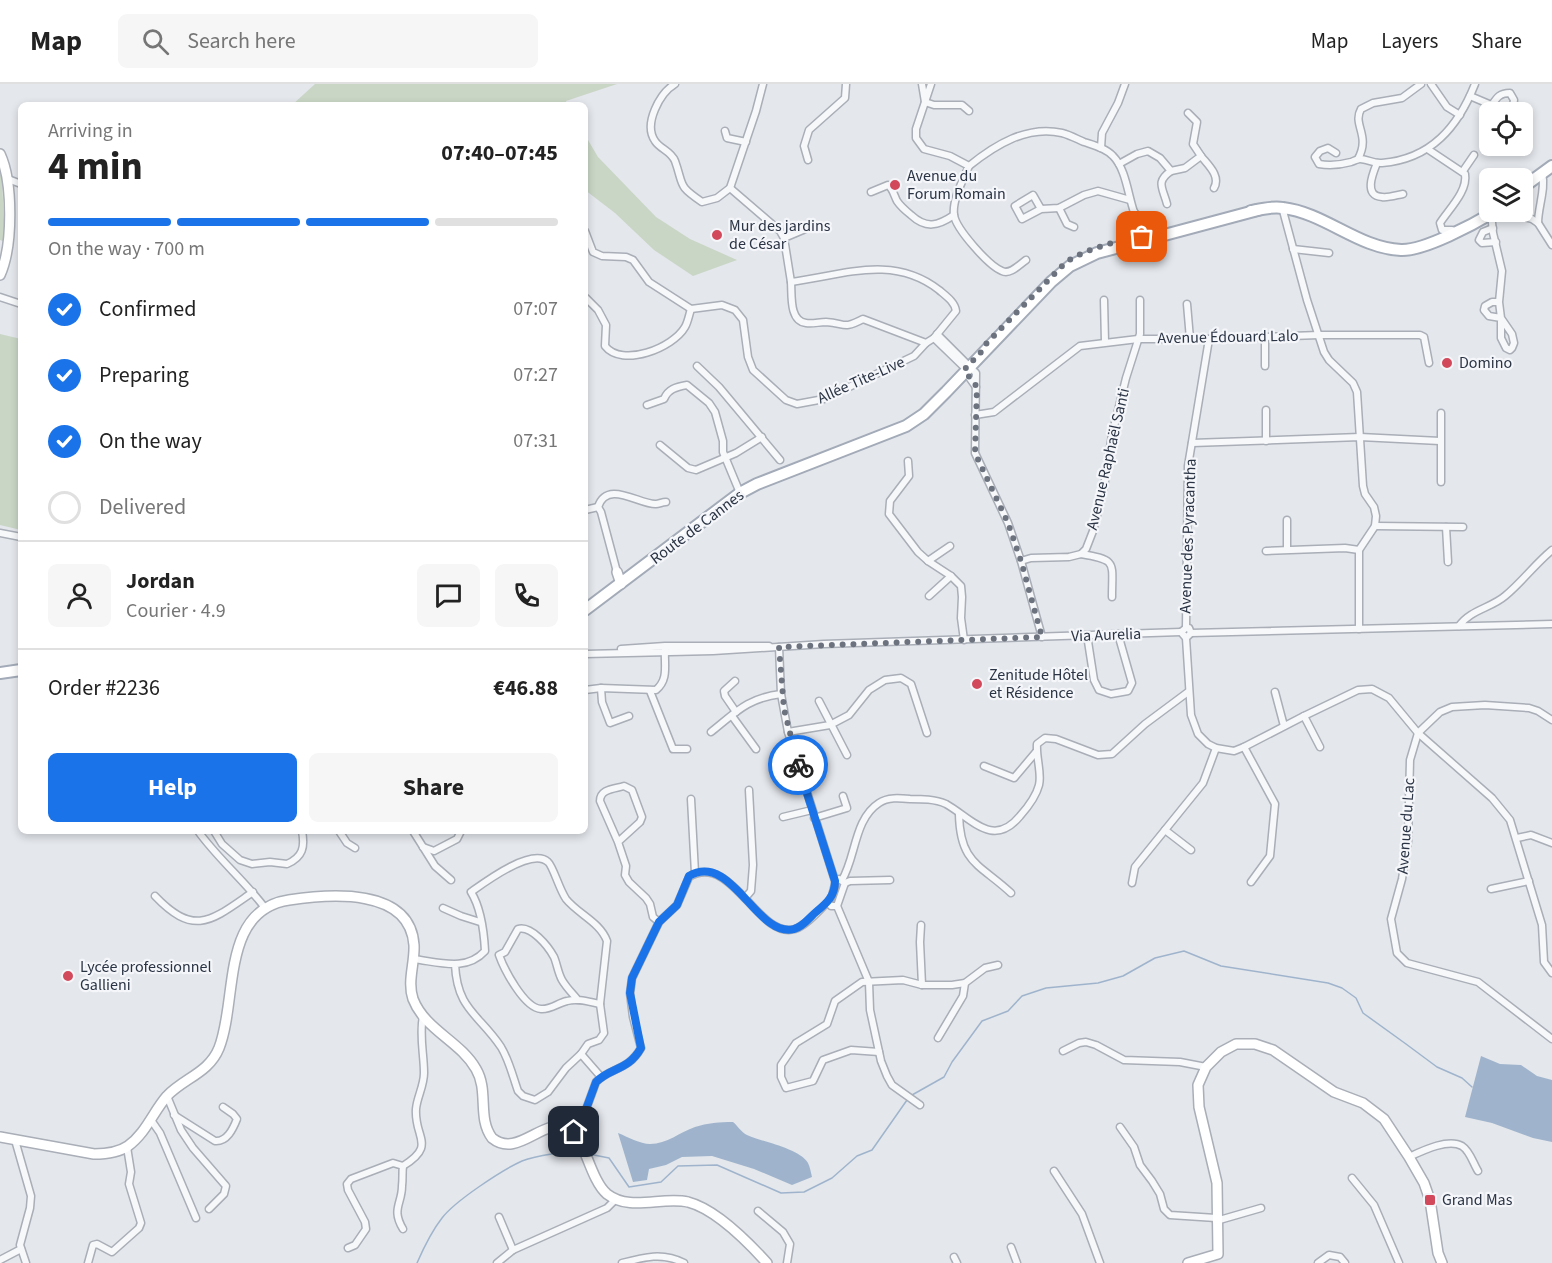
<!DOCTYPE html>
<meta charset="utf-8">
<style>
:root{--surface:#fff;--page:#f6f6f6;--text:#222;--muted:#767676;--line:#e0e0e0;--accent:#1a73e8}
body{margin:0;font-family:"Source Sans 3",sans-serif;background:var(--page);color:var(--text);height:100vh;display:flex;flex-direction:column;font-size:22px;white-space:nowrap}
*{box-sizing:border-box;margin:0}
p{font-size:20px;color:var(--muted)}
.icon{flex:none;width:33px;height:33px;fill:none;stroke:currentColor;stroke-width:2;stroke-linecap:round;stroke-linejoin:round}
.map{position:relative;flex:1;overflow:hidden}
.sheet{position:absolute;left:18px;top:18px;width:570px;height:732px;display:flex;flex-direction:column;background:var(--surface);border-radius:9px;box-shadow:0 3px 9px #0003}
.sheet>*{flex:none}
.buttons{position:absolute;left:1479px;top:18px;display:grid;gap:12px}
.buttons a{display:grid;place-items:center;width:54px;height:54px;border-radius:9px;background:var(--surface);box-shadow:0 3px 9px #0003;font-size:30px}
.pin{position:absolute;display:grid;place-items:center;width:51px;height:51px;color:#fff;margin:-26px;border-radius:12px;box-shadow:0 3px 9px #0006}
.courier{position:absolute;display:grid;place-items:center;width:60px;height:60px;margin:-30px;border:4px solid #1a73e8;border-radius:50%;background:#fff;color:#222;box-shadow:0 2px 8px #0007}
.summary em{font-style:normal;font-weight:700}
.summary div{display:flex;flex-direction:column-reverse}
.summary{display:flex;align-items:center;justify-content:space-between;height:102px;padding:0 30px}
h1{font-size:39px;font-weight:700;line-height:45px}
.bar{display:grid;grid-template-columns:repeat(4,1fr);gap:9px 6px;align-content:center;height:72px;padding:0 30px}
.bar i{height:8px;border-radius:4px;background:var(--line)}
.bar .selected{background:var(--accent)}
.bar p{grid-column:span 4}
.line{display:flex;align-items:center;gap:15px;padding:0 30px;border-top:2px solid var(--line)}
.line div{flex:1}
.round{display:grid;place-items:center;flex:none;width:63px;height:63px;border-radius:9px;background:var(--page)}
ol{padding:0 30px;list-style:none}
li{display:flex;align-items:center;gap:18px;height:66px}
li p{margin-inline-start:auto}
li .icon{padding:6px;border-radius:50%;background:var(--accent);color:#fff;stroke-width:4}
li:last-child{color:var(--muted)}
li i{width:33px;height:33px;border:3px solid var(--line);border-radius:50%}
.cta{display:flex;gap:12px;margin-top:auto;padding:12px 30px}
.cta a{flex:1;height:69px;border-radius:9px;background:var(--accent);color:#fff;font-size:24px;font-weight:700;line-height:69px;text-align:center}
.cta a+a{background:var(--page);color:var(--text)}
header{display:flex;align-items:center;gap:36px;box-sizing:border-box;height:84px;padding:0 30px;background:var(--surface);border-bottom:2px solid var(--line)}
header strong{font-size:28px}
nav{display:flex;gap:33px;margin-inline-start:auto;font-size:21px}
.search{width:420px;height:54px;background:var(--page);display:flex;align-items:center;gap:15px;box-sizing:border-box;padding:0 21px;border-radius:9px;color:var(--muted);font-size:22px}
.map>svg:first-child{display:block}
.green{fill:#c9d6c5}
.water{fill:#9fb4cc}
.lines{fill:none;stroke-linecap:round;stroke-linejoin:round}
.stream{stroke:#9fb4cc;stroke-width:1.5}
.street-casing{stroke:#a9aeb7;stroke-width:9}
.secondary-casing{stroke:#a9aeb7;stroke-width:12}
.primary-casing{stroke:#a3abb8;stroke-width:14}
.street{stroke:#f7f8fa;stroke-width:6}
.secondary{stroke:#fff;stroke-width:9}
.primary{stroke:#fff;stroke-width:10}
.done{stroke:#6c737f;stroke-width:6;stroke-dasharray:0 10.8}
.route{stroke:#1a73e8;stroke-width:8}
.poi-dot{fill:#d1495b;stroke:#f4f6f9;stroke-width:2}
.labels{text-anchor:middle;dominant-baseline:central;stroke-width:4.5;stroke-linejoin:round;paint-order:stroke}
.poi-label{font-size:16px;fill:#2b3445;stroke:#f4f6f9;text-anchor:start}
.street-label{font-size:16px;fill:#2b3445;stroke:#f4f6f9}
</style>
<header>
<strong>Map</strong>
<div class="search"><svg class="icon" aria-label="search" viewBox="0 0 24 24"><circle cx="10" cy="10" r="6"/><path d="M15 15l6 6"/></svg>Search here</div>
<nav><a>Map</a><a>Layers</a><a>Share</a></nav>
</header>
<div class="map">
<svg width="1552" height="1179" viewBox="0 0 1552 1179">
<rect width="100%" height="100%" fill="#e4e7ec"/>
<g class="green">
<path d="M 315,0 L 617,0 L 566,17 L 568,21 L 292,21 Z"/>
<path d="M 585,51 L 598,73 L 656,133 L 690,155 L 737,176 L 693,192 L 654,166 L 615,129 L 585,106 Z"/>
<path d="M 0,89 L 2,95 L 5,158 L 0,156 Z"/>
<path d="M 0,250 L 21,255 L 21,446 L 0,441 Z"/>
</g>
<g class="water">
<path d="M 1481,972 L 1500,980 L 1521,981 L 1537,992 L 1552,996 L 1552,1058 L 1533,1054 L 1492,1039 L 1465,1033 Z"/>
<path d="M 733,1038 C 737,1041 742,1049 747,1051 C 762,1058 799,1064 808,1079 C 810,1083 811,1089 812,1093 L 792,1101 L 754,1085 L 712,1072 L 682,1073 L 666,1081 L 649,1085 L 647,1096 L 633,1098 L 618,1049 C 628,1053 640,1060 650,1060 C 667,1060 680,1048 695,1043 C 707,1039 720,1038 733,1038 Z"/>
</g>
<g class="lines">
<g class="stream">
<path d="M 912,1011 L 944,993 L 952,978 L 982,937 L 1008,927 L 1022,912 L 1046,904 L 1098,899 L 1123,892 L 1155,874 L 1184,867 L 1221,882 L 1328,899 L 1342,904 L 1356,914 L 1363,929 L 1406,960 L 1437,983 L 1462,994 L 1472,1003"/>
<path d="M 589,1070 L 609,1074 L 629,1103 L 661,1098 L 678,1082 L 717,1081 L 781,1109 L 804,1108 L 832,1094 L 857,1072 L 872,1066 L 907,1016"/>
<path d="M 417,1179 C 424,1163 431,1148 442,1134 C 455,1117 502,1086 522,1077 C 535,1072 568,1066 581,1069"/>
</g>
<g class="street-casing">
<g id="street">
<path d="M 675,0 C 660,9 643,40 655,57 C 660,65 671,67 675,77 C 684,102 677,101 702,118 L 717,114 L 730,104 L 756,27 L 763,0"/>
<path d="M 922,0 L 925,18 L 934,21 L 962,21 L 969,27"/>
<path d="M 931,0 L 916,45 L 916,54 L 924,65 L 950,72 L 969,82 C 995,61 1027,41 1062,49 C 1070,51 1077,55 1084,58 C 1093,61 1106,64 1113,72 C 1126,85 1128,111 1134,128 L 1139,133 L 1144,150 L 1138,155"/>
<path d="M 1431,0 L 1447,23 L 1460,31"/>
<path d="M 1470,12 L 1503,26 L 1510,26 L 1513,22 L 1514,16 L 1510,9 C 1500,9 1497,13 1492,21"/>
<path d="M 725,47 L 727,54 L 746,58"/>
<path d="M 1101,64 L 1102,49 L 1118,19 L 1125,0"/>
<path d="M 1429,66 L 1465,90 C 1468,107 1449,125 1440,139 L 1442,146 L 1452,146"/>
<path d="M 1336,69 L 1328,64 L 1320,67 L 1315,73 L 1319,80 C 1330,82 1340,81 1351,78 C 1354,77 1357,75 1360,75 C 1367,75 1374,80 1382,79 C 1431,75 1458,43 1475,0"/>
<path d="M 1201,72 C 1208,81 1221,92 1214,104"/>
<path d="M 1358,75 C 1371,51 1352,41 1361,25 L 1373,19 L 1402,14 L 1421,0"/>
<path d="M 808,76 L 804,62 L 809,46 L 845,14 L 846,0"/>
<path d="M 1377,79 C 1373,89 1363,112 1382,113 C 1388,114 1397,111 1403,110"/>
<path d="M 1119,80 L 1137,70 L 1148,67 L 1160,74 L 1171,87 L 1185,84 L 1201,72 L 1193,60 L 1197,38 L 1188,29"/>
<path d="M 969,82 C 963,96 952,116 954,131 C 956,145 989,182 1002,187 C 1010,191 1019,181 1026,176"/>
<path d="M 1463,87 L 1474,71"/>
<path d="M 8,95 L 21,100"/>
<path d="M 871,108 L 888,101 C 893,105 894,111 897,117 C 901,123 906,127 911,131 C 926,145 938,142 954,131"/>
<path d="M 1167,120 C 1163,104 1155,98 1171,87"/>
<path d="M 1282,123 L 1307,216 L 1324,268 L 1329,276 L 1353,299 L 1357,308 L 1363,402 L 1365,410 L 1374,423 L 1376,432 L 1375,442 L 1359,466 L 1359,545"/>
<path d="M 1059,124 L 1067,140 L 1074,143"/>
<path d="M 1041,125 L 1033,111 L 1015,122 L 1022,135 L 1041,125 L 1059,124 L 1084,111 L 1098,107 L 1130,116"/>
<path d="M 1134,128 L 1133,136 L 1138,152"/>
<path d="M 1491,128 L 1493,149 L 1502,187 L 1499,218 L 1501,234 L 1512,250 L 1514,259 L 1512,264 L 1510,266 L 1506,264 L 1501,254 L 1501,234 L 1489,232 L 1484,226 L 1485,222 L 1492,218 L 1499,218"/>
<path d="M 1504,128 L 1532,135 L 1538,139 L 1552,161"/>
<path d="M 1538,139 C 1538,123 1546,105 1542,89"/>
<path d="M 1493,144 L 1483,148 L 1479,156 L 1482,159 L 1496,158"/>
<path d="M 585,147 L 593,168 L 602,172 L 626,173 L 633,176 L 649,198 L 691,225 L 722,221 L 735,226 L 743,236 L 748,273 L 753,286 L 786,316 L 797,320 L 824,315 L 914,272 L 926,259 L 934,254 L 956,227 C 955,218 946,212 939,206 C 893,170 843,191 791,198 L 784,154 L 780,147 L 730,104"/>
<path d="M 784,154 L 810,143"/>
<path d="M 1293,165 L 1329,169"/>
<path d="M 791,198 C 792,211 789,237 806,239 C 813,240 819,238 826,238 C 846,239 842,246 863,235 L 926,259"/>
<path d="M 0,213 L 21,220"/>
<path d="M 586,214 L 598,226 L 606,241 L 605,262 C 622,284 673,264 685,243 C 688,238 689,231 691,225"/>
<path d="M 1104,216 L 1105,258"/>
<path d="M 1187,220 L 1190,255"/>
<path d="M 937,250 L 976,289 L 975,369 L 1008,439 L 1021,477 L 1042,553"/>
<path d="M 934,254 L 964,283 L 966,289 L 976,303"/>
<path d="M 697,282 L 719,303 L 780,376"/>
<path d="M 1265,282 L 1265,253"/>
<path d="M 647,321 L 664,315 C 668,305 676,303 687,301 L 709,319 L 715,328 L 723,357 L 723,368 L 740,409"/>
<path d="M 1441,329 L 1441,398"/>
<path d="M 975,331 L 994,328 L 1080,262 L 1138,255 L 1209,255 L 1319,251 L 1420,251 L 1424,253 L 1429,279"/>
<path d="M 1266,357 L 1266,326"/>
<path d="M 1192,359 L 1360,353 L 1440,357"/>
<path d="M 660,361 L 688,384 L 696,386 L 736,369 L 762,353"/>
<path d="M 908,377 L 909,392 L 890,417 L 889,430 L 918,468 L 928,477 L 951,492 L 961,502 L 962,513 L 961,534 L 964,556"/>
<path d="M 598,423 C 607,395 640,421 656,420 C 659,420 662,418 666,418"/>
<path d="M 585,426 L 598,423 L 601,428 L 617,488"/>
<path d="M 1375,442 L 1463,443"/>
<path d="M 1446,443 L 1448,478"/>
<path d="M 0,449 L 21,453"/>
<path d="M 1287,465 L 1287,436"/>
<path d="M 1266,467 L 1345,464 L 1359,466"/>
<path d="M 1081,470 C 1118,476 1112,478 1112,513"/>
<path d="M 928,477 L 950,462"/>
<path d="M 1021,477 L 1031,474 L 1069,473 L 1081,470 L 1086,465 L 1093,447 L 1104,403 L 1112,351 L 1126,294 L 1140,250 L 1140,216"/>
<path d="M 929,512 L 951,492"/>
<path d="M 1459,542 C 1470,526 1491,524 1505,512 C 1522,498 1535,480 1552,466"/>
<path d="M 1186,544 L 1188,382 L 1209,255"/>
<path d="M 1191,549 L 1552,540"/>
<path d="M 1087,551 L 1094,596 L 1099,606 L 1111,610 L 1128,607 L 1132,599 L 1118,550"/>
<path d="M 1186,554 L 1191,549 L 1189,544 L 1186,544 L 1181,548 L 1186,554 L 1191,631 L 1198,650 L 1208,660 L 1216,664 L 1234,667 L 1244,663 L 1304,632 L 1358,606 L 1372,605 L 1389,614 L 1418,649 L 1492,714 L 1510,736 L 1542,841 L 1544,878 L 1552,889"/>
<path d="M 779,563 L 781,610 L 788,648 L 835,797"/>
<path d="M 621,565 L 665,562 L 769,562"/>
<path d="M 585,570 L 713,567 L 824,560 L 1181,548"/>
<path d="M 735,597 L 724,607 L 725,612 L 736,628"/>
<path d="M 601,604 L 602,618 L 610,639 L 629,632"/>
<path d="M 585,606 L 601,604 L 656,606 C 669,595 664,581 665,566"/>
<path d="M 650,607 L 673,665 L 687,665"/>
<path d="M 1275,608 L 1284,642"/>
<path d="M 819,617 L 847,671"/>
<path d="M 732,632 L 756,665"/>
<path d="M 1304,632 L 1320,663"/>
<path d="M 1552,636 L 1538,627 L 1529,624 L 1485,621 L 1452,623 L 1440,628 L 1418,649 L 1410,676 L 1408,757 L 1402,795 L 1391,835 L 1397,869 L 1407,879 L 1478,898 L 1552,955"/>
<path d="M 711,648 C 736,628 748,614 781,610"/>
<path d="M 788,648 L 830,641 L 849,631 L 869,606 L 885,596 L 901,594 L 911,600 L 927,649"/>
<path d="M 1244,663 L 1275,720 L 1270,772 L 1251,798"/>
<path d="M 984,682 L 1014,694 L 1036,668"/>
<path d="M 691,715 L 695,789"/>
<path d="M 959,730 C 960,780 980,780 1011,809"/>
<path d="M 783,733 L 812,726"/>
<path d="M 814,734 L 847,724 L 843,712"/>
<path d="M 1165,746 L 1191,766"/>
<path d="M 198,747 C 218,775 245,797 265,824"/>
<path d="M 214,747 L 222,760 L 240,776 L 252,780 L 270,778 L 287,780 C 303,773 305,763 302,747"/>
<path d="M 339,747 L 347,759 L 355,764"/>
<path d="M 413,747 L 435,782 L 451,796"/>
<path d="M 1517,754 L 1531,751 L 1552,759"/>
<path d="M 618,758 L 600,717 C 600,705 614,705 624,702 L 632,706 L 642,733 L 640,738 L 618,758 L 626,782 L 625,791 L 629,798 L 646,814 L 650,820 L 653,833 L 659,838"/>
<path d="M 423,763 L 434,767 L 457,755 L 461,747"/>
<path d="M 839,795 L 845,799 L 837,822 L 831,822 L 828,818 L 832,812 L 836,796 Z"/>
<path d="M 842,796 C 856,773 854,735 879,719 C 888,713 899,714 910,715 C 922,715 935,715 946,720 C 971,734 993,765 1020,732 C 1028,723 1036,713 1039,701 C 1042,690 1036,674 1037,660 L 1045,654 L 1056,655 L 1098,671 L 1112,670 L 1145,640 L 1188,608"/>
<path d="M 845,799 L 850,797 L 890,796"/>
<path d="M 1132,799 L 1135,783 L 1203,699 L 1216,664"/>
<path d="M 1491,805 L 1529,797"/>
<path d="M 155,812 C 195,854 212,836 253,808"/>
<path d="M 745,814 L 751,807 L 753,781 L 749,706"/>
<path d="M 837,822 L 869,898 L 870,926 L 881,977 L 887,992 L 892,1001 L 920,1021"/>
<path d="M 443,824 L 461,832 L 480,838"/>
<path d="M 921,841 L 920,858 L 922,901"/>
<path d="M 413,875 C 439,878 466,888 485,867 C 484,848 481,824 471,808 C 485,798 532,763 548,778 C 553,782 559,805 566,815 C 578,830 600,838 607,857 L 600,920 L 604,949 L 599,956 L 588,960 L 581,970 L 566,984 L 548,1008 L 535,1016 L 523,1012 L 518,1007 C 513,993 509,976 501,963 C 479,930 457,926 455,880"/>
<path d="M 577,915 C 572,909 566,903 562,896 C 558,889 557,880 554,873 C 548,862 531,841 518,845 L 505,868 L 499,871 C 504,885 524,924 541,925 C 550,926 558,919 567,917 C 579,914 589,918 600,920"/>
<path d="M 938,954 L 963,912 L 965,899"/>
<path d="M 1063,967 L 1079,959 L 1086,958 L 1096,961 L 1124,976 L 1180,978 L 1206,983"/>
<path d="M 879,968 L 851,966 L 823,976 L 813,997 L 786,1004 L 781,993 L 781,981 L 796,959 L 827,940 L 835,917 L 862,898 L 903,896 L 922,901 L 952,901 L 965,899 L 985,884 L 998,881"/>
<path d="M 581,970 L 601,993"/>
<path d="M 167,1012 L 181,1046 L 193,1064 L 226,1102 L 224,1110 L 209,1125"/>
<path d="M 174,1031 L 215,1057 C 227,1058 233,1045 237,1035 L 233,1030 L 223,1023"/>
<path d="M 151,1036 L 160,1049 L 196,1134"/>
<path d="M 1120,1043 L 1134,1063 L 1140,1081 L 1152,1097 L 1160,1110 L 1164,1125 L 1170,1131 L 1216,1134"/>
<path d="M 574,1048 L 581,1039 L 596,998 C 611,983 628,987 641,964 L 633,933 L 630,909 L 632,894 L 659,838 L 677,821 L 689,793 C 732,767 758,856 795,845 C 807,841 819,826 828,818"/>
<path d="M 15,1056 L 31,1112 L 30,1124 L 20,1161 L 26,1179"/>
<path d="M 1409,1073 C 1422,1067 1448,1054 1462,1062 C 1470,1067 1473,1079 1478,1087"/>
<path d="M 1054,1087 L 1082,1130 L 1100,1179"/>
<path d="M 1352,1094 L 1374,1121 L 1399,1179"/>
<path d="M 758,1127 L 783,1148 L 790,1160 L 787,1179"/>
<path d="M 499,1133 L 513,1166"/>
<path d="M 1216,1137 L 1261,1124"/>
<path d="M 403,1145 C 391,1125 402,1120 402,1102 C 403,1094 402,1089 403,1082"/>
<path d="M 1011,1163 L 1017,1179"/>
<path d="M 348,1164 L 355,1161 L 366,1145 L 365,1138 L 348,1106 L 347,1100 L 351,1095 L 393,1079 L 403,1082 C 437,1061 414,1054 416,1025 C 417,1013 424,1002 424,989 C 424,970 419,951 423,932"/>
<path d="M 954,1173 L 957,1179"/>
<path d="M 0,1176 L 21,1165"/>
<path d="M 88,1179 L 93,1161 L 97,1160 L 112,1168 L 139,1144 L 141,1139 L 129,1100 L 131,1088 L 127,1063"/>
<path d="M 497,1179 L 513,1166 L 607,1124 L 616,1115"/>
<path d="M 622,1179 C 644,1173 663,1168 684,1179"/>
<path d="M 1318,1179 L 1329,1171 L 1340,1173 L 1345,1179"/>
</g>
</g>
<g class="secondary-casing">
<g id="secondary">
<path d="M 0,70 C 13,98 13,162 0,191"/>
<path d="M 617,488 L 621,500"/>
<path d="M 0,1053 L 94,1070 C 106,1070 118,1069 128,1062 C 146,1049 153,1028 167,1012 C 184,994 209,989 219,964 C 238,916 220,826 289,816 C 329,810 410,803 414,861 C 415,879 407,897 413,915 C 425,946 460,957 476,985 C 489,1007 477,1034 492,1054 C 518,1075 542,1033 569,1044 C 584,1051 590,1096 607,1110 C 630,1128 662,1112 688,1118 C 715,1125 748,1158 767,1179"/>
<path d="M 1188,1179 L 1218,1170 L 1217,1099 L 1199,1023 L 1198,1001 L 1206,983 L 1221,968 L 1236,960 L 1255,960 L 1273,966 L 1334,1008 L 1363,1019 L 1384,1035 L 1409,1073 L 1424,1099 L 1430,1116 L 1438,1169 L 1442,1179"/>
</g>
</g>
<g class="primary-casing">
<g id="primary">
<path d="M 1522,104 L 1552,82"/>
<path d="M 1251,127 C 1261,125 1273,122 1283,124 C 1325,129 1358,164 1401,166 C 1424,167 1474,140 1494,128"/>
<path d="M 585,526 L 740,409 L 757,400 L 906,342 L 924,330 L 946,308 L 1051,198 L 1070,182 L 1097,169 L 1258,126"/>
<path d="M 0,589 L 21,586"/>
</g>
</g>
<use href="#street" class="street"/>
<use href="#secondary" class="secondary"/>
<use href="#primary" class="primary"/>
</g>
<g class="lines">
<path class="done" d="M 798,681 L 784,625 L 779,563 L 1042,553 L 1021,477 L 1008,439 L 975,369 L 977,303 L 964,286 L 982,267 L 984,262 L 1066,178 C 1090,163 1117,158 1144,150 L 1142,153"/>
<path class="route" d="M 574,1048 L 581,1039 L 596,998 C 611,983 628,987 641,964 L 630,909 L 632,894 L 659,838 L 677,821 L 689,792 C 732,767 757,855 794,845 C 803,843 810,833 816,828 C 827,819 835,812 835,797 L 798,681"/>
</g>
<g class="poi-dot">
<circle cx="895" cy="101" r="6"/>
<circle cx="717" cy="151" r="6"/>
<circle cx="1447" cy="279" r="6"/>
<circle cx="977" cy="600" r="6"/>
<circle cx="68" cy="892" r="6"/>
<rect x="1424" y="1110" width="12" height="12" rx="3"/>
</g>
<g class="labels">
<g class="poi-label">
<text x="907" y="92">Avenue du<tspan x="907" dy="18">Forum Romain</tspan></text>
<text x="729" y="142">Mur des jardins<tspan x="729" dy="18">de César</tspan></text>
<text x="1459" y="279">Domino</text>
<text x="989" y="591">Zenitude Hôtel<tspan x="989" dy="18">et Résidence</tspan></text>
<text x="80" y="883">Lycée professionnel<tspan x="80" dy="18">Gallieni</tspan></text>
<text x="1442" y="1116">Grand Mas</text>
</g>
<g class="street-label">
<text transform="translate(1228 253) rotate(-1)">Avenue Édouard Lalo</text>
<text transform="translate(861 296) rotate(-24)">Allée Tite-Live</text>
<text transform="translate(1108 375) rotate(-77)">Avenue Raphaël Santi</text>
<text transform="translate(697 443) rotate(-37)">Route de Cannes</text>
<text transform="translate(1188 452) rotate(-88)">Avenue des Pyracantha</text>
<text transform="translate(1106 551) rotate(-2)">Via Aurelia</text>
<text transform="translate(1406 742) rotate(-86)">Avenue du Lac</text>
</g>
</g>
</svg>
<div class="buttons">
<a><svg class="icon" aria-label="locate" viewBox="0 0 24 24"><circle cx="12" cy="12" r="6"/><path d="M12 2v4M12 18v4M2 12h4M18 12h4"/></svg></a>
<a><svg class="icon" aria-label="layers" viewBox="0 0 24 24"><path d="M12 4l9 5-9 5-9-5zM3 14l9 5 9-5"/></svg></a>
</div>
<div class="pin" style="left:1142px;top:153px;background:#ea580c"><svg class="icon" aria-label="bag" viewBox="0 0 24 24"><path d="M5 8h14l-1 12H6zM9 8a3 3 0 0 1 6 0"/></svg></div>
<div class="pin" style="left:574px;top:1048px;background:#1f2937"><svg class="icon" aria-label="home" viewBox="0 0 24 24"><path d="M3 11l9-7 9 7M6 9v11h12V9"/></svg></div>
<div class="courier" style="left:798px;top:681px"><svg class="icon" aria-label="bike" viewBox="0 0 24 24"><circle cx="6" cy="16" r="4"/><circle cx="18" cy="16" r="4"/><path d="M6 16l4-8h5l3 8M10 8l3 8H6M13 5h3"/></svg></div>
<section class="sheet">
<div class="summary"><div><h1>4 min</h1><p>Arriving in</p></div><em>07:40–07:45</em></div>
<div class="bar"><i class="selected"></i><i class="selected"></i><i class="selected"></i><i></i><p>On the way · 700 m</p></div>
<ol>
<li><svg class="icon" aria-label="check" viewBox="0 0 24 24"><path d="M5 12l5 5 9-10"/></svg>Confirmed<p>07:07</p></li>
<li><svg class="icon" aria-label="check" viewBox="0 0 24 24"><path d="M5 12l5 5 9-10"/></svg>Preparing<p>07:27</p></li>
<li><svg class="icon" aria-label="check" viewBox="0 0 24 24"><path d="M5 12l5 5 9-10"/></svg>On the way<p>07:31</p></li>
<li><i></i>Delivered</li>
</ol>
<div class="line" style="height:108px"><a class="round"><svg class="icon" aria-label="person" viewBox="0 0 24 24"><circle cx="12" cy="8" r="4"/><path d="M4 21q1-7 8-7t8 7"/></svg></a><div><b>Jordan</b><p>Courier · 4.9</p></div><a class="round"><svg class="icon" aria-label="chat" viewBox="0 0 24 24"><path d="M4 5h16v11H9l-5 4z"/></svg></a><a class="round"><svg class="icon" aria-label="phone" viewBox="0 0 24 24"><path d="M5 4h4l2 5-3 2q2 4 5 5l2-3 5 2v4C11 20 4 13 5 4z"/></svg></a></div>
<div class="line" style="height:78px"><div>Order #2236</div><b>€46.88</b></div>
<div class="cta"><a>Help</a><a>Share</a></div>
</section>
</div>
